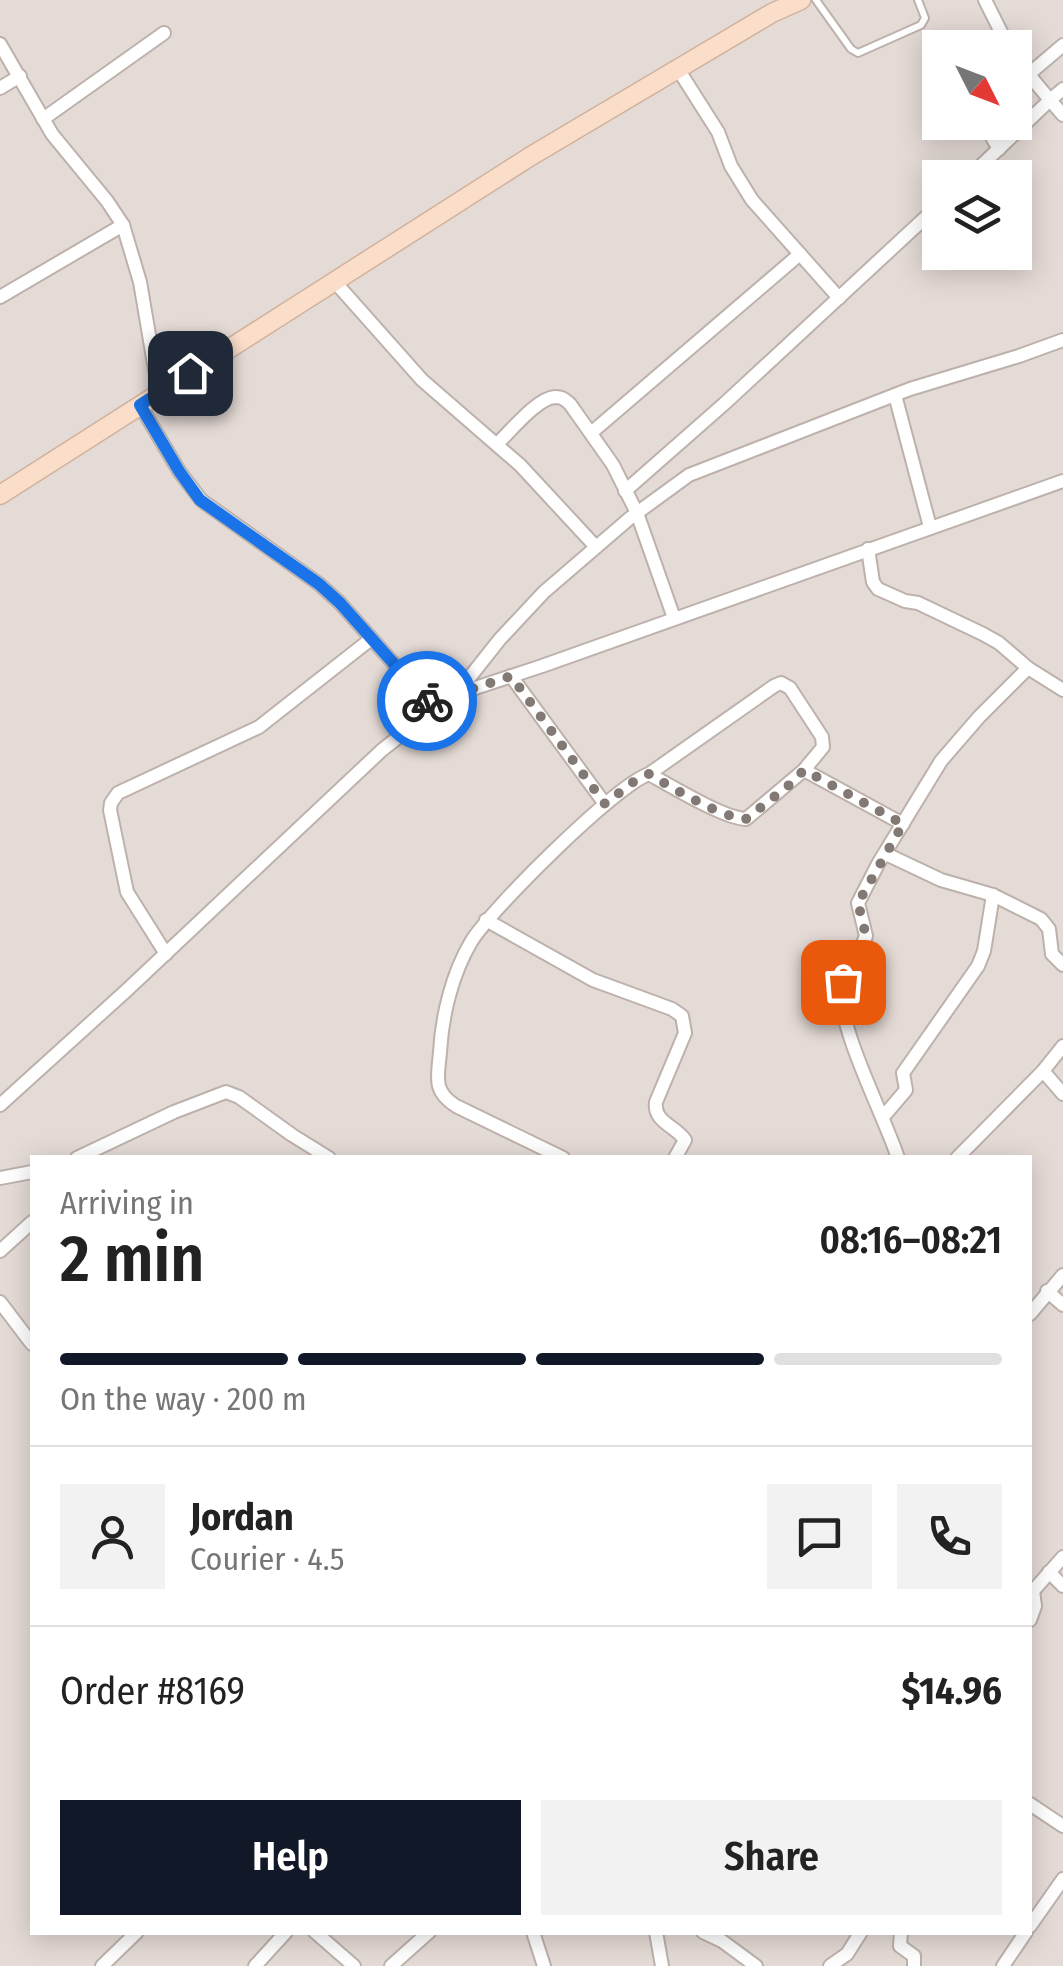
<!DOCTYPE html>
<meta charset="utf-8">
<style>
:root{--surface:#fff;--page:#f2f2f2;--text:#222;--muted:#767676;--line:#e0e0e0;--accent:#111827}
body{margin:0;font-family:"Fira Sans Condensed",sans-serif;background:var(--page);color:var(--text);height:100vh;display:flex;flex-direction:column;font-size:38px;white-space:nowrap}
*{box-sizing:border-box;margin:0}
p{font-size:32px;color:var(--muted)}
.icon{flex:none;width:55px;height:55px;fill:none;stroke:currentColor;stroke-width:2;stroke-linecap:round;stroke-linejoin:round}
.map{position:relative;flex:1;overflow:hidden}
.sheet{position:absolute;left:30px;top:1155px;width:1002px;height:780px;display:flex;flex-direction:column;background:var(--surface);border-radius:0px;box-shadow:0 5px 25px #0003}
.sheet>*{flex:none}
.needle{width:65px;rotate:132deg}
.tools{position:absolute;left:922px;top:30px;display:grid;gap:20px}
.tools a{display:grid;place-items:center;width:110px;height:110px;border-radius:0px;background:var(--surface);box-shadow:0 5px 25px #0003;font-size:50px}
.pin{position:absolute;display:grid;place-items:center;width:85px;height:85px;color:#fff;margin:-42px;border-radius:20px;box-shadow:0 5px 15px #0006}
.courier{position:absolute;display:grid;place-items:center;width:100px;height:100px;margin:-50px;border:8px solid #1a73e8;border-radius:50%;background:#fff;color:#222;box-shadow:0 2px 12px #0007}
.headline em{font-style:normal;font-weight:600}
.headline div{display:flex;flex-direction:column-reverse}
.headline{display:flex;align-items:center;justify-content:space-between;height:170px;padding:0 30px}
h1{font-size:65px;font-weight:600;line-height:75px}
.bar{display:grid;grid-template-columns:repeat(4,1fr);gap:15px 10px;align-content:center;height:120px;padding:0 30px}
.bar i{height:12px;border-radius:8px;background:var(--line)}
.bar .current{background:var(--accent)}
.bar p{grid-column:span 4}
.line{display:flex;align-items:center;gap:25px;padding:0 30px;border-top:2px solid var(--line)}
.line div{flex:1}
.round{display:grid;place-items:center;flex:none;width:105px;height:105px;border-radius:0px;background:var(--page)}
.primary-button{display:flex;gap:20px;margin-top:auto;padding:20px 30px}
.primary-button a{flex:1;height:115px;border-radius:0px;background:var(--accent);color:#fff;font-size:40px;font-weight:600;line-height:115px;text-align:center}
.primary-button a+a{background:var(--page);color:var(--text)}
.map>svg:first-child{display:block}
.residential{fill:#e5dbd6;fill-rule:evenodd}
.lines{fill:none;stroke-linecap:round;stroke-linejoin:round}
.lane-casing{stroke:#bdb1ab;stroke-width:10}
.street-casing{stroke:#bdb1ab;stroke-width:16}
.secondary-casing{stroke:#d1b29d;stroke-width:21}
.lane{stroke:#fff;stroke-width:6}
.street{stroke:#fff;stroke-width:12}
.secondary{stroke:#fadeca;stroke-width:18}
.done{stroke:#827975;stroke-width:10;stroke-dasharray:0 18}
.route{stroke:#1a73e8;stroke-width:12}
</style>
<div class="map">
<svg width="1063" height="1966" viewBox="0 0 1063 1966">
<rect width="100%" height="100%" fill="#f2ebe7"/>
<path class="residential" d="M 0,0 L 1063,0 L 1063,1966 L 0,1966 ZM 940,48 L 1015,48 L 1015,122 L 940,122 ZM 940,178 L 1015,178 L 1015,252 L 940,252 ZM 32,1158 L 1030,1158 L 1030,1932 L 32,1932 Z"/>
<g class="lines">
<g class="lane-casing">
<path id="lane" d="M 816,0 L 851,49 L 858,53 L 921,25 L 925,18 L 918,0"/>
</g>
<g class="street-casing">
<g id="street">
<path d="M 985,0 L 1009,48"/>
<path d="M 0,44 L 52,134 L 107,201 L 123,225 L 140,282 L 159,393"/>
<path d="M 678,69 L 718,132 L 731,166 L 752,200 L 839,298"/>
<path d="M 1015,86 L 1063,45"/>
<path d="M 0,88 L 20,76"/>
<path d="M 1063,89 L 1050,100 L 1063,115"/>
<path d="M 43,119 L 164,33"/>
<path d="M 983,122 L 999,149"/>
<path d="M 968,178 L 1050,100 L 1015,58"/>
<path d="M 335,282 L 422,380 L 520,465 L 596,547"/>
<path d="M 0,297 L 123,225"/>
<path d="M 895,395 L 930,527"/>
<path d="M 140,405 L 179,471 L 201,500 L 319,584 L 340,603 L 434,709"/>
<path d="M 591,433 L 800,254"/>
<path d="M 497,444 C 510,432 537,398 555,397 C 563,397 564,399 570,404 L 613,465 L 637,513 L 674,618"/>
<path d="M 625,491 L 724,404 L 940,204"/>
<path d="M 868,549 L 873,582 L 878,589 L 905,601 L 918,603 L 983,634 L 999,643 L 1028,668 L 1063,690"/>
<path d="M 511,676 L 605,804"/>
<path d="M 458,692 L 500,639 L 544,592 L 630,518 L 689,475 L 910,389 L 1019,356 L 1063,340"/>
<path d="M 649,774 L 774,686 L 781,683 L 790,688 L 822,737 L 823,747 L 804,770"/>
<path d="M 886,854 L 941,880 L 993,895 L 1041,919 L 1049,929 L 1052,954 L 1063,965"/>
<path d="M 486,920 L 593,980 L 672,1009 L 682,1016 L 685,1033 L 656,1102 C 653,1122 676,1126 685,1140 L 675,1158"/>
<path d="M 166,954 L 127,892 L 110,810 L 111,803 L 118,793 L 259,727 L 371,639"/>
<path d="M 1063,1046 L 1043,1071 L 1063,1094"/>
<path d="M 0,1105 L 127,990 L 382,750 L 434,709 L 457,694 L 542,666 L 1063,481"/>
<path d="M 883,1117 L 906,1090 L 903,1073 L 978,966 L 984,951 L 993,895"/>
<path d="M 77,1158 L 174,1112 L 226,1092 L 239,1097 L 292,1135 L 329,1158"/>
<path d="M 563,1158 L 456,1106 C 432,1091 438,1077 440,1052 C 442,1016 452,974 471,942 C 490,910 616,785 649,774 C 671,786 723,818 746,819 L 804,770 L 903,824"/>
<path d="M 898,1158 C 885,1117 835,1023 842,986 C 845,968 860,953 866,936 L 858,903 L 878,864 L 941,761 L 979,717 L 1028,668"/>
<path d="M 957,1158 L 1043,1071"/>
<path d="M 0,1178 L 32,1172"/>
<path d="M 0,1251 L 32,1222"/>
<path d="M 1047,1291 L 1063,1305"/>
<path d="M 0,1302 L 32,1344"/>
<path d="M 1030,1314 L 1063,1275"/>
<path d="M 1049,1572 L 1063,1586"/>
<path d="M 1030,1590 L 1033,1591 L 1063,1557"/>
<path d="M 1030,1620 L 1035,1606 L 1033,1591"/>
<path d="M 1030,1804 L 1063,1826"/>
<path d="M 1030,1926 L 1063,1879"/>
<path d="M 315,1932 L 354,1966"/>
<path d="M 533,1932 L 544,1966"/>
<path d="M 656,1932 L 662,1966"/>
<path d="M 703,1932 L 722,1941 L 756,1966"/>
<path d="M 901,1932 L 900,1946 L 914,1956 L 914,1966"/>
<path d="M 102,1966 L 137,1932"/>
<path d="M 255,1966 L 286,1932"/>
<path d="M 391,1966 L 429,1932"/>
<path d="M 830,1966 L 847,1954 L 861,1932"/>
<path d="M 1003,1966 L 1026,1932"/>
</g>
</g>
<g class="secondary-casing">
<path id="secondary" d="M 0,495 L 531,156 L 772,13 L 801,0"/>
</g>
<use href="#lane" class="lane"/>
<use href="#street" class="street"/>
<use href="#secondary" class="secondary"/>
</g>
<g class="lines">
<path class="done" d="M 427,701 L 434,708 L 457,694 L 511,676 L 605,804 L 637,779 L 649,774 C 671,787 722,818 746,819 L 788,786 L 804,770 L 903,824 L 858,903 L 866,936 L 843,982"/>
<path class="route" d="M 190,373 L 140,405 L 179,471 L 200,500 L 319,584 L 340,603 L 427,701"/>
</g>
</svg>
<div class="tools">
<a><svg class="needle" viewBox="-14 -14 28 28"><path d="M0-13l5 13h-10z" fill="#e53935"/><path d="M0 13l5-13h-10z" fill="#767676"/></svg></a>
<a><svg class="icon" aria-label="layers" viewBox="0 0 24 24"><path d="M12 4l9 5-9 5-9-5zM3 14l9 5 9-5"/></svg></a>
</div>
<div class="pin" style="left:843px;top:982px;background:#ea580c"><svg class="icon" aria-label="bag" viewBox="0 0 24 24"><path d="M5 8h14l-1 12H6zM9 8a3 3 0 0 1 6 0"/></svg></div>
<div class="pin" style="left:190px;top:373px;background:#1f2937"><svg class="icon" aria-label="home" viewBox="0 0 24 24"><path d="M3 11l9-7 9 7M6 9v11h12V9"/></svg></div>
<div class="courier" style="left:427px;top:701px"><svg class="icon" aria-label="bike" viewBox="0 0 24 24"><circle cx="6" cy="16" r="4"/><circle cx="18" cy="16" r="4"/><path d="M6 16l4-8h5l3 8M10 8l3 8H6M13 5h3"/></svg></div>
<section class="sheet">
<div class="headline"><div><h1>2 min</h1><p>Arriving in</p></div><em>08:16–08:21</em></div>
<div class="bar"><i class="current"></i><i class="current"></i><i class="current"></i><i></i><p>On the way · 200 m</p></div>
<div class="line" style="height:180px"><a class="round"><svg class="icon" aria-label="person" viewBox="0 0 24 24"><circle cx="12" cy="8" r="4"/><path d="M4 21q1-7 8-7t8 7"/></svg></a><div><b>Jordan</b><p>Courier · 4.5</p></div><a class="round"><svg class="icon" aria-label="chat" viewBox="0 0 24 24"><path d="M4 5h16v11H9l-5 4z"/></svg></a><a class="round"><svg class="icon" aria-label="phone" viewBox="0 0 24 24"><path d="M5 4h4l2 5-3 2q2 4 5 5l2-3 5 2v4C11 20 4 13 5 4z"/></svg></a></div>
<div class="line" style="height:130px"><div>Order #8169</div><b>$14.96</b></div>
<div class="primary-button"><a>Help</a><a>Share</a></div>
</section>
</div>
